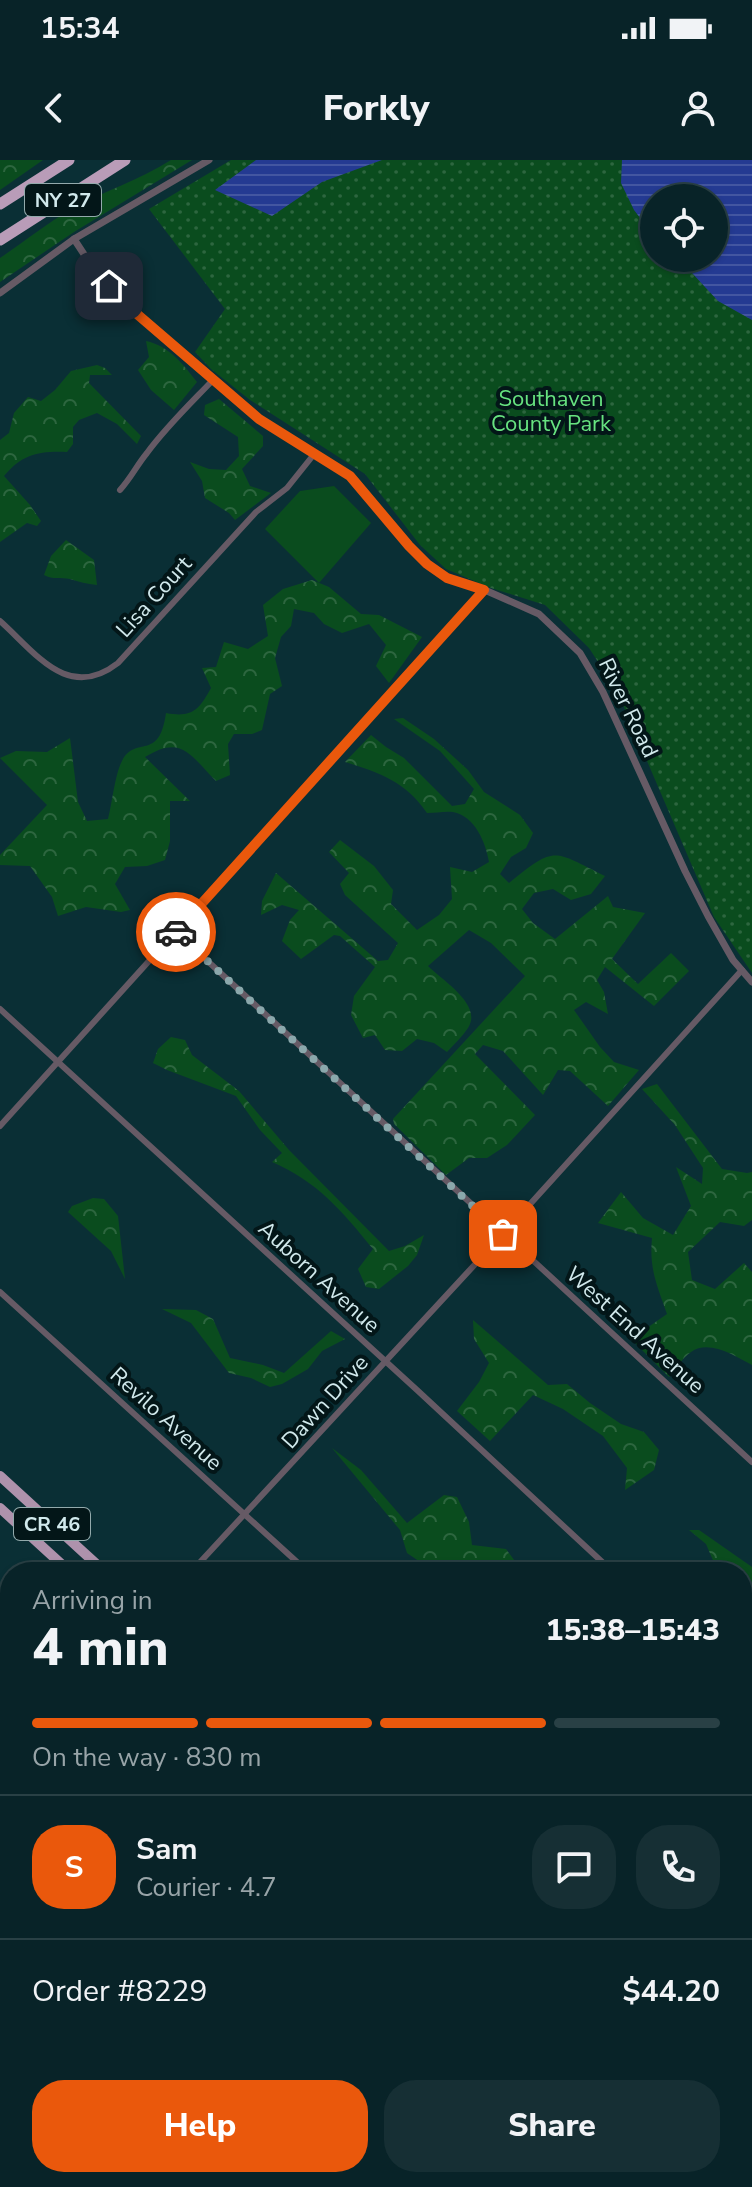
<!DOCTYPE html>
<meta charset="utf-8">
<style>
:root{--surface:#082328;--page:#162f34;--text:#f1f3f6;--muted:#98a4a8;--line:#294045;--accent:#ea580c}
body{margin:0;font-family:"Nunito Sans",sans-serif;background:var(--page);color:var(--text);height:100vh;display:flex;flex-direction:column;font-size:30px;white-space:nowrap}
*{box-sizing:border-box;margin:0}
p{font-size:26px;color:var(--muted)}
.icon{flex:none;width:44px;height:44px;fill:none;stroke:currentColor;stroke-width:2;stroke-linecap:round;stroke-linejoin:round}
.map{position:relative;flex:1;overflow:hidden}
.drawer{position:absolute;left:0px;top:1402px;width:752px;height:626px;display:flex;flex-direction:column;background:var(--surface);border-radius:32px 32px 0 0;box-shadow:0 2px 6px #0004,0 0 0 2px var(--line)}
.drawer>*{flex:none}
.buttons{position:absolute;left:640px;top:24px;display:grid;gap:16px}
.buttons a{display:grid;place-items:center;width:88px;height:88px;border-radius:50%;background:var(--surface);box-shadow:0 2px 6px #0004,0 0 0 2px var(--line);font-size:40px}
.pin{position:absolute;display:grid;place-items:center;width:68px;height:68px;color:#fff;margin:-34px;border-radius:16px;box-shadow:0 4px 12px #0006}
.courier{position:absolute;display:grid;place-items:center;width:80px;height:80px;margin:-40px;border:6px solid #ea580c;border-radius:50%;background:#fff;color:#222;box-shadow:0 2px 10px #0007}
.head em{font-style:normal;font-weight:800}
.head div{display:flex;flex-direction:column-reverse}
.head{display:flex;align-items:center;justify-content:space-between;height:136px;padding:0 32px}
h1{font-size:52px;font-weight:800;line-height:60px}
.bar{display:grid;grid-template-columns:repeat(4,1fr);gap:12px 8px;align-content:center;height:96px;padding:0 32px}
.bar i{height:10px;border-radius:6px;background:var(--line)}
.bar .selected{background:var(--accent)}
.bar p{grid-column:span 4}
.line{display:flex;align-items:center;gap:20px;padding:0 32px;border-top:2px solid var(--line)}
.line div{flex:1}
.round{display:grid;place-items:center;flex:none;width:84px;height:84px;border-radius:32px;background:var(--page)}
.action{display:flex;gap:16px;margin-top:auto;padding:16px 32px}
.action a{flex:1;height:92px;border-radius:32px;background:var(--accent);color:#fff;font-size:32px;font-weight:800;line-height:92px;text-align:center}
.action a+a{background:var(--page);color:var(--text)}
.status{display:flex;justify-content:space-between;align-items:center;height:56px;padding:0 40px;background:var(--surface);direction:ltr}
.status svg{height:22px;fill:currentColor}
header{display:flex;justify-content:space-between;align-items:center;height:104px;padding:0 32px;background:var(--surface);font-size:36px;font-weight:800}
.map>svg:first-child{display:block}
.grass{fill:#0a4c1e}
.forest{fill:url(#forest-crowns)}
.park{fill:url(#park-dots);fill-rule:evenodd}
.water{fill:url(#water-rules)}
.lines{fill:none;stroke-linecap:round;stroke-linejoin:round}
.minor{stroke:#665a65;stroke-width:6}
.tertiary{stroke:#665a65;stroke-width:7}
.trunk{stroke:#ae92ac;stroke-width:10}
.motorway{stroke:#b99cb8;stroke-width:11}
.done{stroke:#8ba8ac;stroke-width:8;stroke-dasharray:0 14.4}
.route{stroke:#ea580c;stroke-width:10}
.labels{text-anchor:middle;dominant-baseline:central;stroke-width:8;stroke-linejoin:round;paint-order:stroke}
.shield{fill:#031618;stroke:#93aaac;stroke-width:2}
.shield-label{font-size:20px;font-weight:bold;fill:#d1e9ec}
.park-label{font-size:22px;fill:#67e380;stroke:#031618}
.street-label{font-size:22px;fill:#d1e9ec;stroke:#031618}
</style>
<div class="status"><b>15:34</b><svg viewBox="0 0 49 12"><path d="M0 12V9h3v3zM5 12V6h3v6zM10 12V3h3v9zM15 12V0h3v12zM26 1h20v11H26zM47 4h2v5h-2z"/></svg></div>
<header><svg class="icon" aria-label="back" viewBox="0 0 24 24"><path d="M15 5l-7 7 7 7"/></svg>Forkly<svg class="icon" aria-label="person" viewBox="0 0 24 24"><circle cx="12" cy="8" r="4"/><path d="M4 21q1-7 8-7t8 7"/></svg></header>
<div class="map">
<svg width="752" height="2027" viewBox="0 0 752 2027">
<defs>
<pattern id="forest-crowns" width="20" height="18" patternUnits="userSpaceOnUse" patternTransform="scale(2)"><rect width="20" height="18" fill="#0a4c1e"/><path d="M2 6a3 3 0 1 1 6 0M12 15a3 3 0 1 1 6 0" fill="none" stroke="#2d663f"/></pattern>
<pattern id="park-dots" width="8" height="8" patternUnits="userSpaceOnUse" patternTransform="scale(2)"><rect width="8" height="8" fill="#0a4c1e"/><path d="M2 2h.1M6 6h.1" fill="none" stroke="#2d663f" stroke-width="1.8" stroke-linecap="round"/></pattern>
<pattern id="water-rules" width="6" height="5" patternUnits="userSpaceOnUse" patternTransform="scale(2)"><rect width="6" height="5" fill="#243a92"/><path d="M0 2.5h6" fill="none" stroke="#4356a1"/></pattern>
</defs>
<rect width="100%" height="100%" fill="#0a2f35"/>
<g class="grass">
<path d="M 334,326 L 371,363 L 319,423 L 265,369 L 300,331 Z"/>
<path d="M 742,1640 L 752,1644 L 752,1795 L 742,1798 Z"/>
<path d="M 742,1821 L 752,1830 L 752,1961 L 742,1957 Z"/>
<path d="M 414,2018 L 524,2018 L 530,2027 L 410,2027 Z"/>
<path d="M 541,2018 L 689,2018 L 699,2027 L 551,2027 Z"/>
</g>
<g class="forest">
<path d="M 0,0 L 43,0 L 0,30 Z"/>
<path d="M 171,0 L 192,0 L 74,72 L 0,122 L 0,98 C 24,82 47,63 72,49 C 104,31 140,20 171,0 Z"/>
<path d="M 146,181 C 169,186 182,203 197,222 L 174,250 L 151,230 L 138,210 L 149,197 Z"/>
<path d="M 97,205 L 105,208 L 112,215 L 90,215 L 89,223 L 141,276 L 137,284 L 117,264 L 97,253 L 79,260 L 73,267 L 73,284 L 67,292 C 38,291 23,294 4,316 L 30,345 L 41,361 L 37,366 L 27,363 L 0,382 L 0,280 L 9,273 L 14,253 L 28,237 L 41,241 L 55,230 L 71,211 Z"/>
<path d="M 219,239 L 263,276 L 263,286 L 242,309 L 250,326 L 271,333 L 235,360 L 229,353 L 205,338 L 202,321 L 190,302 L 209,309 L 226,310 L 239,296 L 238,277 L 204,255 L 205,245 Z"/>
<path d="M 66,380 L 94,400 L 97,425 C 87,424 79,422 70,419 C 61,417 53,420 44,415 L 51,396 Z"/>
<path d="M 312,420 L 329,427 L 361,454 L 379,455 L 422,477 L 389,523 L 376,506 L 386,485 L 369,464 L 342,473 L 324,464 L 314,453 L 294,449 L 291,466 L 281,477 L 275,498 L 282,526 L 270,534 L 262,570 L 252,574 L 234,574 L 228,584 L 230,615 L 216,621 C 190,595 182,574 145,597 L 190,641 L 170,641 L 170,681 L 165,700 L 147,706 L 125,707 L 115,724 L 130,750 L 121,752 L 86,747 L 58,756 L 52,737 L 30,706 L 0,705 L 0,695 L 47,645 L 0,598 L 16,591 L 47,592 L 70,578 L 78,642 L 87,661 L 108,659 C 112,644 115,614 122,601 C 136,574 159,603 166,553 C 192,558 199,550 211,528 L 202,508 L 216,507 L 224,482 L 248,489 L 268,476 L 263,445 L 283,429 Z"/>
<path d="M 403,558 L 434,579 L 468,610 L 484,632 L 520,655 L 533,673 L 526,688 L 511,697 L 500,714 L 509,723 C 556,685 552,690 605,716 L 591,734 L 571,740 L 553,729 L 534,733 L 522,749 L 533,763 L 555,779 L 608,736 L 613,747 L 645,753 L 612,799 L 638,824 L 671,793 L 689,811 L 654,846 L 605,807 L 597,820 L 604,832 L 608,854 L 586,842 L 574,850 L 600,887 L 614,902 L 639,910 L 608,946 L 570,911 L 558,910 L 543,935 L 503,891 L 483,885 L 475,894 L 535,955 L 507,985 L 487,998 L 469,998 L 446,1015 L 394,964 L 393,959 L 525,816 L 491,783 L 469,770 L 428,806 C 443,821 483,845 468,868 C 462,877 454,884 447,892 L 434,883 L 417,879 L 402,891 L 385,890 L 375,875 L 363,878 L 351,855 L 354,836 L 375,807 L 340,776 L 334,775 L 301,799 L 282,781 L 290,760 L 299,750 L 282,745 L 261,755 L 262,741 L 276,713 L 378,801 L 388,800 L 398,783 L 345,735 L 340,724 L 349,713 L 329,692 L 340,680 L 374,706 L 393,730 L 391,744 L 417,770 L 439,755 L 452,739 L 450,707 L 472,712 L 489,702 C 486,683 475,656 453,652 C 445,651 435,653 427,653 C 405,621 380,613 345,602 L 371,575 L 386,587 L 404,598 L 452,646 L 465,644 L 474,629 L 440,591 L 394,559 Z"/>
<path d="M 171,877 L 185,880 L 192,895 L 239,931 L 289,990 L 389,1091 L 405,1086 L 424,1075 L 417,1095 L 408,1106 L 379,1129 L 366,1127 L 358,1109 L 373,1089 C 343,1052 317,1021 272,1002 L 282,993 L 260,970 L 236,936 L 167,910 L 153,903 L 158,889 Z"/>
<path d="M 657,924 L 722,1009 L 747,1013 L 752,1012 L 752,1060 L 744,1066 L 720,1062 L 688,1092 L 692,1120 L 715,1129 L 744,1103 L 752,1112 L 752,1205 C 735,1196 709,1179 691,1192 C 682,1198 676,1209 669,1217 L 631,1179 L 667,1154 C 657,1125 649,1109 652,1078 L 598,1063 L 621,1032 L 643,1058 L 673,1075 L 691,1046 L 676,1007 L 702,1024 L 703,1008 L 675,965 L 642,929 Z"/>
<path d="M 93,1038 L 104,1039 L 118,1056 L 125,1119 L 111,1091 L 68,1052 L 72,1046 Z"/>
<path d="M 162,1149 L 196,1150 L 213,1159 L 230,1198 L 263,1205 L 284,1213 L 331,1171 L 345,1179 L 322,1191 L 308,1209 L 282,1224 L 270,1227 L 251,1218 L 229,1213 L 191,1163 Z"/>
<path d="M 473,1160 L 548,1225 L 567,1224 L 590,1243 L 621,1264 L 644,1272 L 659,1290 L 654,1310 L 625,1330 L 627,1308 L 603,1276 L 563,1249 L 533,1235 L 490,1281 L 457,1251 L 479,1222 L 489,1203 L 474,1179 Z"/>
<path d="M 332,1288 L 361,1310 L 407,1363 L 444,1335 L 457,1337 L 469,1362 L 472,1385 L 506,1389 L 523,1412 L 452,1412 L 426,1406 L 407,1393 L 400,1370 Z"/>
<path d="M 689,1370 L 699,1370 L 752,1407 L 752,1446 L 742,1441 L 742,1412 L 718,1412 L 706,1384 Z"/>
<path d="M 742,1540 L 752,1549 L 752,1644 L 742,1640 Z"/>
<path d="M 362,2018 L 414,2018 L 410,2027 L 354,2027 Z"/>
</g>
<path class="park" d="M 231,0 L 752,0 L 752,813 L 714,757 L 617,531 L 589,488 L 545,445 L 491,428 L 446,409 L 420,385 L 365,314 L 250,240 L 211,209 L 195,192 L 225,149 L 149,49 ZM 654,38 L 714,38 L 714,98 L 654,98 Z"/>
<g class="water">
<path d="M 256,0 L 382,0 L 322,22 L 272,56 L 215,30 Z"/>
<path d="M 622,0 L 752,0 L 752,160 L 718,141 L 692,113 L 672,98 L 714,98 L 714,38 L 654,38 L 654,76 L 634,50 L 621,23 Z"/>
</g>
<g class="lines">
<g class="minor">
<path d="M 120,330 C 131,318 137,305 147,293 C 166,267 190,244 212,221"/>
<path d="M 0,461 C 36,493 68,542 118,503 L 256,352 L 287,328 L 315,293"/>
<path d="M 176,772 L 752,1302"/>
<path d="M 0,849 L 417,1230 L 613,1412"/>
<path d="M 0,966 L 484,430"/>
<path d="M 0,1132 L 308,1412"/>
<path d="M 191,1412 L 503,1074 L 742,810"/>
<path d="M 742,1529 L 752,1538"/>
<path d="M 0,1531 L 10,1540"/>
<path d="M 0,1603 L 10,1596"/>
<path d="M 0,1760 L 10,1769"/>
<path d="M 742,1811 L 752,1821"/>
<path d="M 743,1813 L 752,1803"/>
<path d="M 0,1989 L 10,1998"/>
<path d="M 32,2018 L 42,2027"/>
<path d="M 282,2018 L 291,2027"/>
<path d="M 531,2018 L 540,2027"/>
</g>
<g class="tertiary">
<path d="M 74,79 L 95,111 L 123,142 L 259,259 L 350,316 L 409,386 L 427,404 L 447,418 L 487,431 L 539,454 L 580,493 L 603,532 L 685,711 L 708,756 L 733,800 L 752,822"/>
<path d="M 0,133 L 74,79 L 209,0"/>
</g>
<g class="trunk">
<path d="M 0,1316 L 105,1412"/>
<path d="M 0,1348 L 70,1412"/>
<path d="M 742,1996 L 752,2005"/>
<path d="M 732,2018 L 742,2027"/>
</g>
<g class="motorway">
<path d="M 0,44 L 69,0"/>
<path d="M 0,80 L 125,0"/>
</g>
</g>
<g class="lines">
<path class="done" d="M 176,772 L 503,1074"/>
<path class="route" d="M 109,126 L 123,142 L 259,259 L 350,316 L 409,386 L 427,404 L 447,418 L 484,430 L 176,772"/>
</g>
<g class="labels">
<g class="shield">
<rect x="25" y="24" width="76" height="32" rx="6"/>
<rect x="14" y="1348" width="76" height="32" rx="6"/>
</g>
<g class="shield-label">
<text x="63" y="40">NY 27</text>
<text x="52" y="1364">CR 46</text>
</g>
<g class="park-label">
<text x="551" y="239">Southaven<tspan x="551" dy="25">County Park</tspan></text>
</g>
<g class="street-label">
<text transform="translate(154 437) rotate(-48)">Lisa Court</text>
<text transform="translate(628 548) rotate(64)">River Road</text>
<text transform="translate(319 1117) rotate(42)">Auborn Avenue</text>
<text transform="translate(635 1170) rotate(42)">West End Avenue</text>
<text transform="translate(325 1242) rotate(-48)">Dawn Drive</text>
<text transform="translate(166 1259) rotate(42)">Revilo Avenue</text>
</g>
</g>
</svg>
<div class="buttons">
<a><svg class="icon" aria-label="locate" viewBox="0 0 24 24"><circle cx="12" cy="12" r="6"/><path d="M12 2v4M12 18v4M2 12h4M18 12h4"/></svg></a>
</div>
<div class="pin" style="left:503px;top:1074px;background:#ea580c"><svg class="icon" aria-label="bag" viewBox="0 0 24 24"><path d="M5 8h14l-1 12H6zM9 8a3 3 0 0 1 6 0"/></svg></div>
<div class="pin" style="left:109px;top:126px;background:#1f2937"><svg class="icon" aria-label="home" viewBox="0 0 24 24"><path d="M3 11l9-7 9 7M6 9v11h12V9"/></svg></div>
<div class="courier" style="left:176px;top:772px"><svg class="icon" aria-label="car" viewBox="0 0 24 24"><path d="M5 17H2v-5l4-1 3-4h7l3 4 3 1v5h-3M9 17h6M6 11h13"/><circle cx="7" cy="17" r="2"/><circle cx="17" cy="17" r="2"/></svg></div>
<section class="drawer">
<div class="head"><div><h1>4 min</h1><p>Arriving in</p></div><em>15:38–15:43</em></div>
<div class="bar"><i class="selected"></i><i class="selected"></i><i class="selected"></i><i></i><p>On the way · 830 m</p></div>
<div class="line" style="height:144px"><b class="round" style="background:var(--accent);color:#fff">S</b><div><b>Sam</b><p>Courier · 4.7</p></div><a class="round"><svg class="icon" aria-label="chat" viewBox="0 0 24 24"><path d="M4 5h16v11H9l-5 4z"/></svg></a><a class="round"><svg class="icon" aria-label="phone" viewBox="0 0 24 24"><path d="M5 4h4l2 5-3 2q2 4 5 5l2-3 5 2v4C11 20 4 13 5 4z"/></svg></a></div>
<div class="line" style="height:104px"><div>Order #8229</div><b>$44.20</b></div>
<div class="action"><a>Help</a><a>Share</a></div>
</section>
</div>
